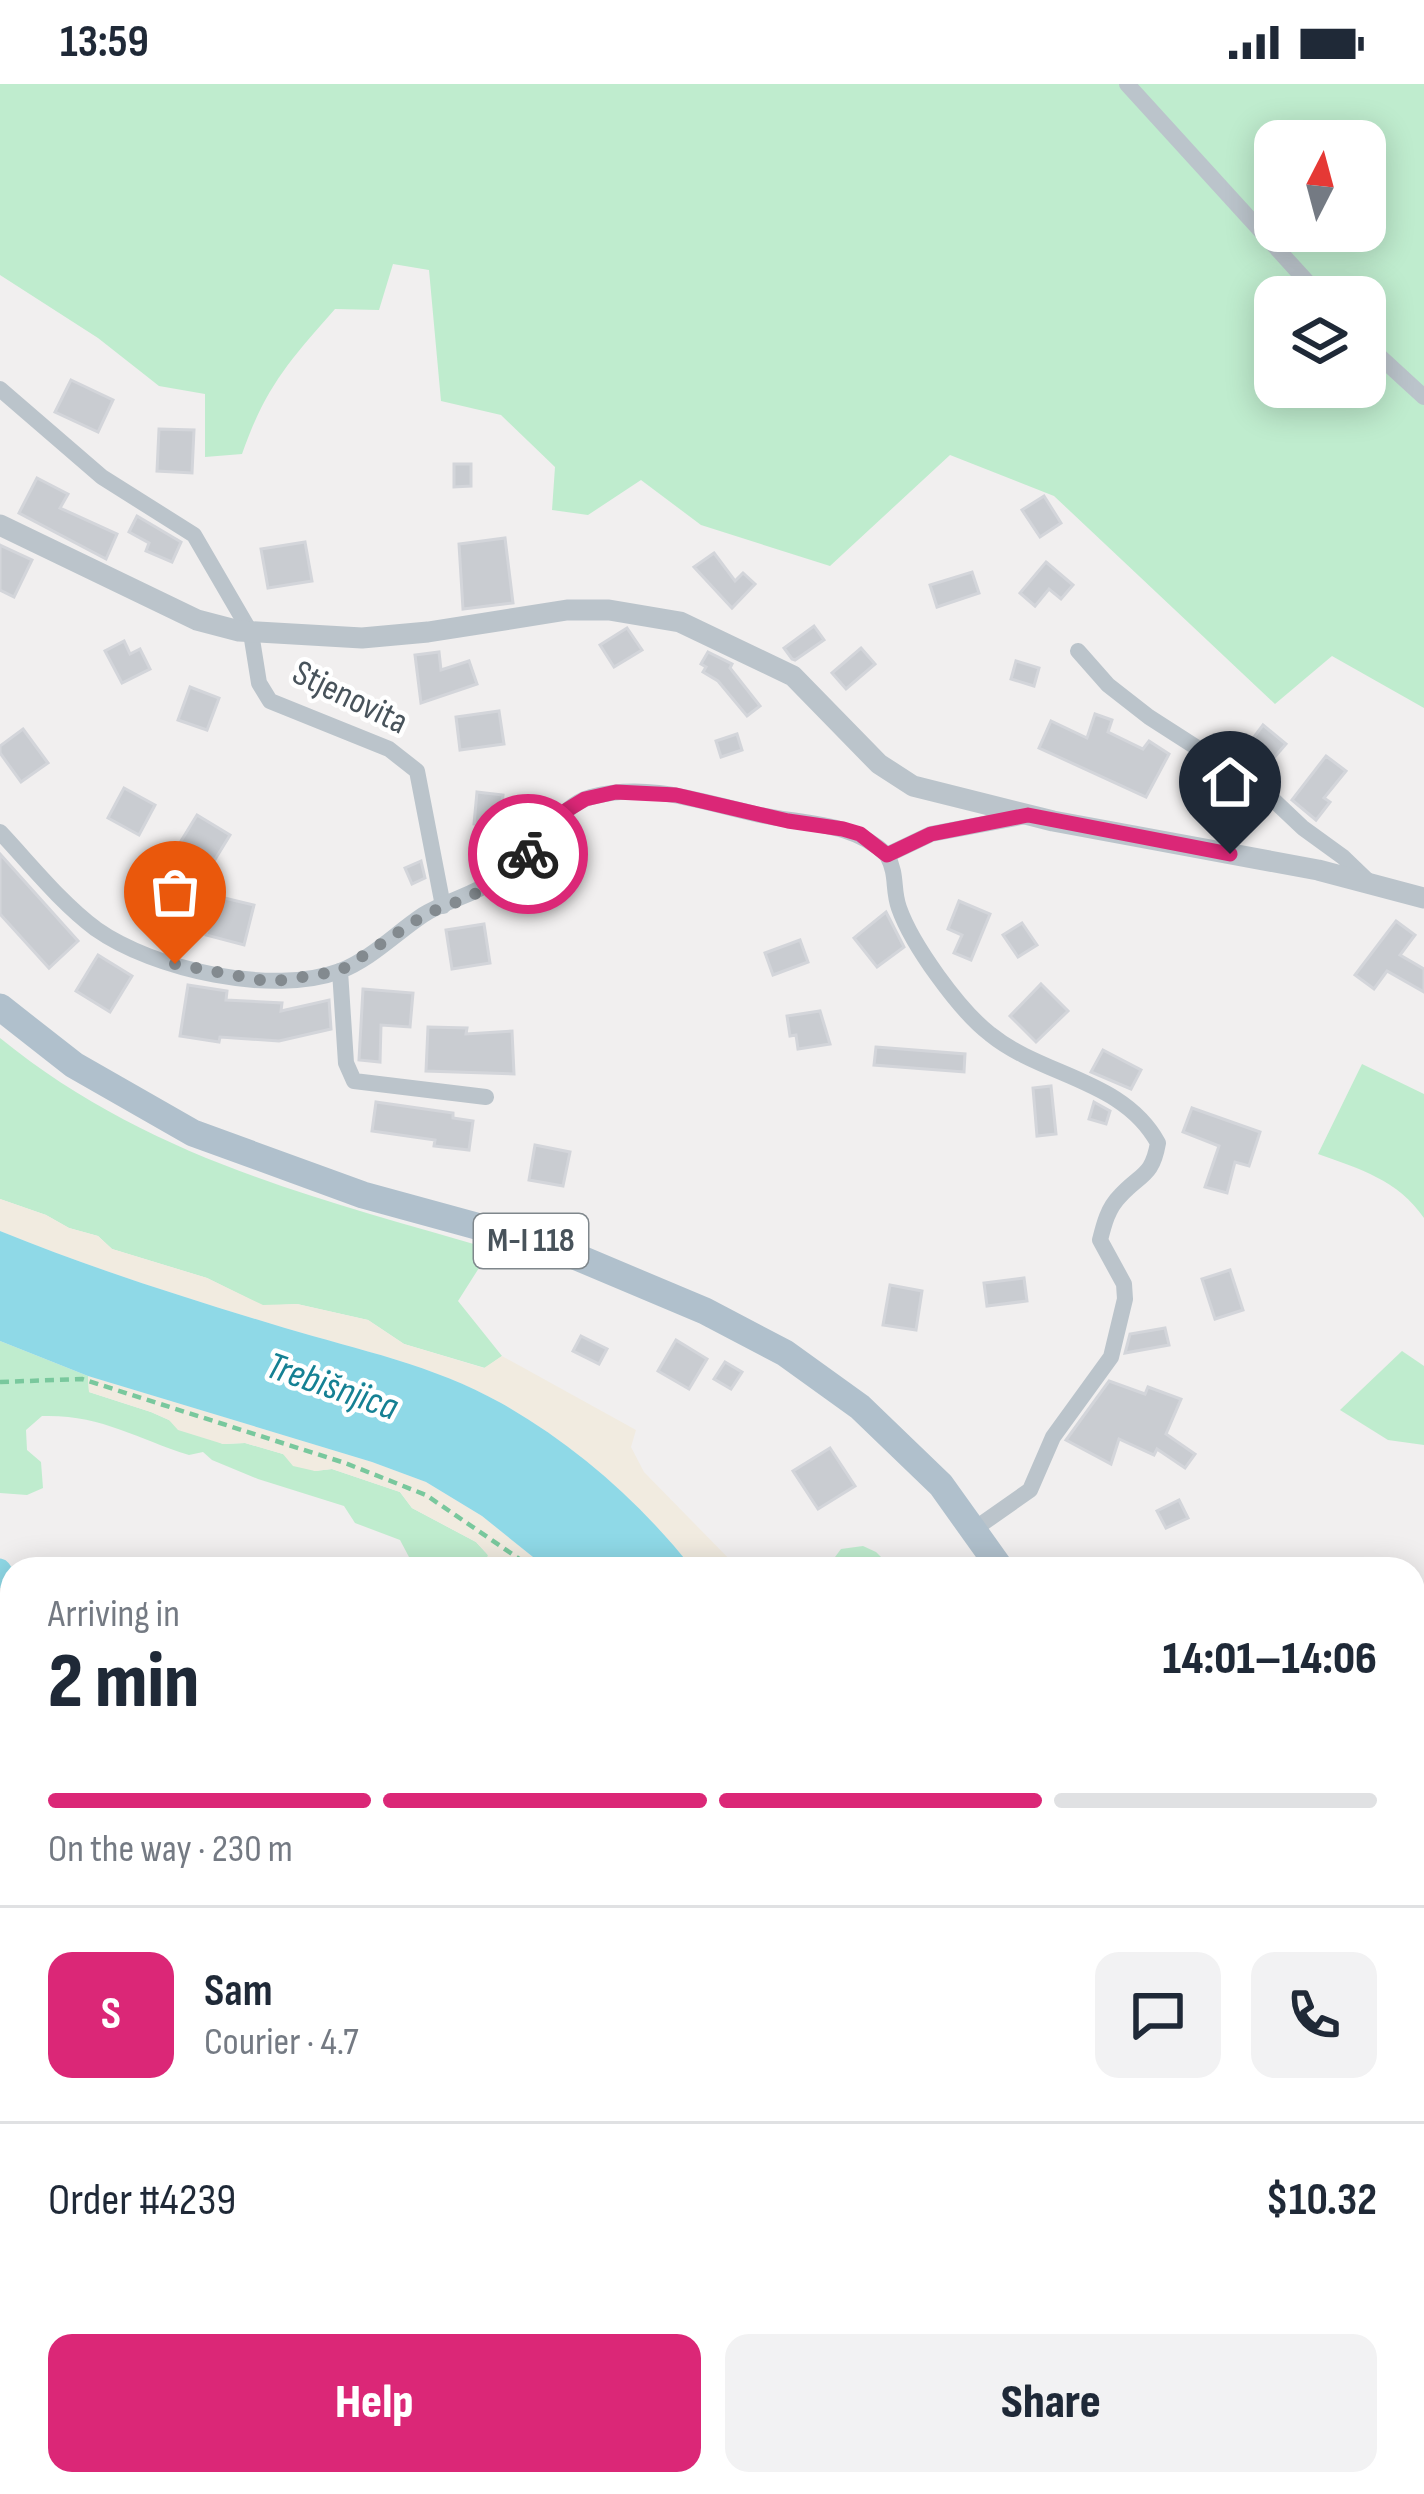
<!DOCTYPE html>
<meta charset="utf-8">
<style>
:root{--surface:#fff;--page:#f2f2f3;--text:#1f2937;--muted:#747a83;--line:#e0e1e3;--accent:#db2777}
body{margin:0;font-family:"Sofia Sans Condensed",sans-serif;background:var(--page);color:var(--text);height:100vh;display:flex;flex-direction:column;font-size:45px;white-space:nowrap}
*{box-sizing:border-box;margin:0}
p{font-size:39px;color:var(--muted)}
.icon{flex:none;width:66px;height:66px;fill:none;stroke:currentColor;stroke-width:2;stroke-linecap:round;stroke-linejoin:round}
.map{position:relative;flex:1;overflow:hidden}
.drawer{position:absolute;left:0px;top:1473px;width:1425px;height:939px;display:flex;flex-direction:column;background:var(--surface);border-radius:36px 36px 0 0;box-shadow:0 6px 30px #0003}
.drawer>*{flex:none}
.needle{width:78px;rotate:6deg}
.controls{position:absolute;left:1254px;top:36px;display:grid;gap:24px}
.controls a{display:grid;place-items:center;width:132px;height:132px;border-radius:24px;background:var(--surface);box-shadow:0 6px 30px #0003;font-size:60px}
.pin{position:absolute;display:grid;place-items:center;width:102px;height:102px;color:#fff;margin:-123px -51px;border-radius:50% 50% 50% 0;rotate:-45deg;box-shadow:0 0 12px #0007}
.pin .icon{rotate:45deg}
.courier{position:absolute;display:grid;place-items:center;width:120px;height:120px;margin:-60px;border:9px solid #db2777;border-radius:50%;background:#fff;color:#222;box-shadow:0 3px 15px #0007}
.head em{font-style:normal;font-weight:800}
.head div{display:flex;flex-direction:column-reverse}
.head{display:flex;align-items:center;justify-content:space-between;height:204px;padding:0 48px}
h1{font-size:78px;font-weight:800;line-height:90px}
.bar{display:grid;grid-template-columns:repeat(4,1fr);gap:18px 12px;align-content:center;height:144px;padding:0 48px}
.bar i{height:15px;border-radius:9px;background:var(--line)}
.bar .selected{background:var(--accent)}
.bar p{grid-column:span 4}
.line{display:flex;align-items:center;gap:30px;padding:0 48px;border-top:3px solid var(--line)}
.line div{flex:1}
.round{display:grid;place-items:center;flex:none;width:126px;height:126px;border-radius:24px;background:var(--page)}
.primary-button{display:flex;gap:24px;margin-top:auto;padding:24px 48px}
.primary-button a{flex:1;height:138px;border-radius:24px;background:var(--accent);color:#fff;font-size:48px;font-weight:800;line-height:138px;text-align:center}
.primary-button a+a{background:var(--page);color:var(--text)}
.status{display:flex;justify-content:space-between;align-items:center;height:84px;padding:0 60px;background:var(--surface);direction:ltr}
.status svg{height:33px;fill:currentColor}
.map>svg:first-child{display:block}
.green{fill:#bfecce;fill-rule:evenodd}
.sand{fill:#f1ebe0}
.water{fill:#8fd9e7}
.lines{fill:none;stroke-linecap:round;stroke-linejoin:round}
.stream{stroke:#8fd9e7;stroke-width:6}
.canal{stroke:#8fd9e7;stroke-width:21}
.building{fill:#c9ccd1;stroke:#d3d5da;stroke-width:3}
.path{stroke:#79c89d;stroke-width:4.5;stroke-dasharray:9 6;stroke-linecap:butt}
.minor{stroke:#bbc4cb;stroke-width:16}
.tertiary{stroke:#bbc4cb;stroke-width:21}
.primary{stroke:#b0c0cc;stroke-width:27}
.done{stroke:#838a8f;stroke-width:12;stroke-dasharray:0 21.6}
.route{stroke:#db2777;stroke-width:15}
.labels{text-anchor:middle;dominant-baseline:central;stroke-width:9;stroke-linejoin:round;paint-order:stroke}
.shield{fill:#fff;stroke:#7f878c;stroke-width:3}
.shield-label{font-size:33px;font-weight:bold;fill:#48535b}
.street-label{font-size:36px;fill:#48535b;stroke:#fff}
.water-label{font-size:39px;font-style:italic;fill:#158093;stroke:#fff}
</style>
<div class="status"><b>13:59</b><svg viewBox="0 0 49 12"><path d="M0 12V9h3v3zM5 12V6h3v6zM10 12V3h3v9zM15 12V0h3v12zM26 1h20v11H26zM47 4h2v5h-2z"/></svg></div>
<div class="map">
<svg width="1424" height="2410" viewBox="0 0 1424 2410">
<rect width="100%" height="100%" fill="#f1efef"/>
<g class="green">
<path d="M 0,0 L 1424,0 L 1424,624 L 1332,572 L 1275,620 L 1054,412 L 950,371 L 830,482 L 701,441 L 641,396 L 588,431 L 552,426 L 555,383 L 501,331 L 441,317 L 429,186 L 393,180 L 379,226 L 335,225 C 289,277 265,304 242,370 L 205,373 L 205,310 L 159,302 L 98,254 L 0,191 ZM 1275,57 L 1365,57 L 1365,147 L 1275,147 ZM 1275,213 L 1365,213 L 1365,303 L 1275,303 Z"/>
<path d="M 0,954 C 146,1073 315,1114 491,1165 L 458,1217 L 502,1272 L 485,1284 L 404,1260 L 368,1236 L 297,1220 L 263,1222 L 207,1194 L 112,1165 L 98,1152 L 69,1144 L 46,1131 L 0,1115 Z"/>
<path d="M 1362,980 L 1424,1010 L 1424,1134 C 1398,1096 1360,1085 1318,1070 Z"/>
<path d="M 0,1257 L 88,1292 L 89,1308 L 151,1328 L 223,1360 L 245,1359 L 283,1370 L 315,1387 L 332,1385 L 400,1408 L 412,1424 L 476,1458 L 488,1471 L 485,1485 L 439,1485 L 428,1476 L 409,1473 L 400,1456 L 355,1439 L 344,1422 L 258,1395 L 212,1376 L 203,1368 L 189,1371 C 135,1354 100,1330 42,1332 L 26,1346 L 27,1366 L 41,1378 L 43,1404 L 27,1411 L 0,1409 Z"/>
<path d="M 1402,1267 L 1424,1282 L 1424,1361 L 1388,1356 L 1340,1326 Z"/>
<path d="M 863,1462 L 876,1468 L 893,1485 L 826,1485 L 841,1465 Z"/>
<path d="M 0,1532 L 12,1550 L 12,2400 L 530,2400 L 525,2410 L 0,2410 Z"/>
<path d="M 1413,2154 L 1424,2169 L 1424,2213 L 1413,2211 Z"/>
<path d="M 657,2400 L 730,2400 L 748,2408 L 656,2410 Z"/>
</g>
<g class="sand">
<path d="M 0,1115 L 46,1131 L 69,1144 L 98,1152 L 112,1165 L 207,1194 L 263,1221 L 297,1220 L 368,1236 L 404,1260 L 484,1284 L 502,1272 L 636,1346 L 631,1363 L 644,1388 L 739,1485 L 693,1485 C 640,1418 575,1361 501,1319 C 433,1281 359,1266 285,1244 C 189,1215 93,1185 0,1147 Z"/>
<path d="M 88,1292 L 372,1378 L 426,1398 L 482,1432 L 548,1485 L 485,1485 L 488,1471 L 476,1458 L 412,1424 L 400,1408 L 332,1385 L 315,1387 L 293,1382 L 283,1370 L 245,1359 L 223,1360 L 178,1346 L 169,1336 L 151,1328 L 89,1308 Z"/>
</g>
<g class="water">
<path d="M 0,1147 C 93,1185 189,1215 285,1244 C 359,1266 433,1281 501,1319 C 575,1361 640,1418 693,1485 L 548,1485 L 482,1432 L 426,1398 L 372,1378 L 88,1292 L 0,1257 Z"/>
<path d="M 749,2400 L 863,2400 L 861,2410 L 748,2410 Z"/>
</g>
<g class="lines">
<path class="stream" d="M 1413,2205 L 1424,2209"/>
<g class="canal">
<path d="M 0,1485 L 12,1502"/>
<path d="M 256,2410 L 257,2400"/>
</g>
</g>
<g class="building">
<path d="M 71,296 L 113,316 L 98,348 L 55,328 Z"/>
<path d="M 159,345 L 194,346 L 192,389 L 157,387 Z"/>
<path d="M 454,380 L 471,380 L 471,402 L 454,403 Z"/>
<path d="M 37,394 L 68,410 L 60,424 L 117,450 L 106,475 L 19,429 Z"/>
<path d="M 1044,412 L 1061,439 L 1040,453 L 1022,426 Z"/>
<path d="M 137,432 L 181,458 L 172,478 L 146,467 L 149,459 L 129,448 Z"/>
<path d="M 505,454 L 513,519 L 463,525 L 459,460 Z"/>
<path d="M 305,458 L 312,497 L 268,504 L 261,465 Z"/>
<path d="M 0,461 L 32,476 L 14,513 L 0,506 Z"/>
<path d="M 714,469 L 735,497 L 743,489 L 755,500 L 732,524 L 694,483 Z"/>
<path d="M 1046,478 L 1073,501 L 1061,515 L 1049,505 L 1035,522 L 1020,509 Z"/>
<path d="M 972,488 L 979,509 L 937,523 L 930,501 Z"/>
<path d="M 814,542 L 824,556 L 795,576 L 792,575 L 784,564 Z"/>
<path d="M 627,544 L 642,566 L 614,583 L 600,561 Z"/>
<path d="M 124,557 L 130,570 L 140,565 L 150,585 L 122,599 L 105,567 Z"/>
<path d="M 861,564 L 875,580 L 846,605 L 832,589 Z"/>
<path d="M 439,568 L 441,586 L 469,577 L 477,600 L 421,619 L 415,571 Z"/>
<path d="M 708,568 L 732,580 L 730,584 L 760,622 L 747,632 L 718,597 L 703,588 L 706,583 L 701,580 Z"/>
<path d="M 1016,577 L 1039,584 L 1034,602 L 1011,595 Z"/>
<path d="M 190,603 L 219,614 L 207,646 L 178,636 Z"/>
<path d="M 499,627 L 504,660 L 460,666 L 456,633 Z"/>
<path d="M 1095,630 L 1112,636 L 1108,648 L 1143,665 L 1149,657 L 1169,670 L 1146,713 L 1039,664 L 1051,637 L 1087,654 Z"/>
<path d="M 1263,641 L 1286,660 L 1273,675 L 1251,657 Z"/>
<path d="M 23,645 L 48,679 L 21,698 L 0,669 L 0,662 Z"/>
<path d="M 737,650 L 742,666 L 721,673 L 716,657 Z"/>
<path d="M 1326,672 L 1346,687 L 1324,714 L 1330,718 L 1316,736 L 1292,716 Z"/>
<path d="M 124,704 L 155,721 L 139,751 L 108,734 Z"/>
<path d="M 1242,704 L 1258,718 L 1244,729 L 1231,713 Z"/>
<path d="M 477,708 L 503,711 L 499,743 L 474,740 Z"/>
<path d="M 197,731 L 230,751 L 211,782 L 178,762 Z"/>
<path d="M 0,770 L 78,857 L 49,884 L 0,830 Z"/>
<path d="M 146,773 L 173,790 L 156,816 L 139,806 L 142,802 L 132,794 Z"/>
<path d="M 421,777 L 425,794 L 412,800 L 405,784 Z"/>
<path d="M 216,812 L 254,821 L 244,861 L 206,851 Z"/>
<path d="M 959,817 L 990,830 L 971,876 L 954,869 L 962,851 L 948,845 Z"/>
<path d="M 886,828 L 904,863 L 877,883 L 854,854 Z"/>
<path d="M 1396,837 L 1415,851 L 1400,871 L 1424,885 L 1424,908 L 1387,887 L 1374,905 L 1355,891 Z"/>
<path d="M 1022,839 L 1037,861 L 1018,873 L 1003,851 Z"/>
<path d="M 484,840 L 490,879 L 452,885 L 446,846 Z"/>
<path d="M 800,856 L 808,878 L 773,891 L 765,869 Z"/>
<path d="M 98,871 L 132,892 L 110,928 L 76,907 Z"/>
<path d="M 1041,900 L 1068,927 L 1036,958 L 1010,932 Z"/>
<path d="M 188,901 L 227,907 L 226,916 L 282,919 L 281,927 L 329,916 L 331,945 L 279,957 L 220,953 L 219,958 L 180,952 Z"/>
<path d="M 363,905 L 413,909 L 410,943 L 381,941 L 380,978 L 359,976 Z"/>
<path d="M 820,927 L 830,960 L 798,965 L 796,951 L 790,952 L 787,932 Z"/>
<path d="M 428,943 L 467,944 L 466,950 L 512,947 L 514,990 L 426,987 Z"/>
<path d="M 876,963 L 965,970 L 964,988 L 874,981 Z"/>
<path d="M 1103,966 L 1141,986 L 1131,1005 L 1091,988 Z"/>
<path d="M 1051,1002 L 1056,1050 L 1037,1052 L 1033,1004 Z"/>
<path d="M 376,1018 L 453,1029 L 453,1034 L 473,1037 L 469,1066 L 434,1062 L 435,1056 L 372,1047 Z"/>
<path d="M 1094,1018 L 1110,1027 L 1106,1040 L 1089,1035 Z"/>
<path d="M 1192,1024 L 1260,1048 L 1249,1082 L 1235,1078 L 1227,1109 L 1205,1103 L 1219,1062 L 1183,1048 Z"/>
<path d="M 535,1061 L 570,1068 L 563,1102 L 529,1096 Z"/>
<path d="M 1230,1186 L 1243,1226 L 1215,1235 L 1202,1195 Z"/>
<path d="M 1024,1194 L 1027,1217 L 987,1222 L 984,1199 Z"/>
<path d="M 890,1201 L 922,1207 L 916,1246 L 883,1241 Z"/>
<path d="M 1165,1244 L 1169,1261 L 1125,1269 L 1130,1250 Z"/>
<path d="M 581,1252 L 607,1265 L 599,1280 L 573,1267 Z"/>
<path d="M 676,1256 L 707,1275 L 689,1305 L 658,1287 Z"/>
<path d="M 725,1278 L 742,1288 L 731,1305 L 714,1295 Z"/>
<path d="M 1109,1297 L 1145,1310 L 1148,1303 L 1181,1315 L 1166,1350 L 1195,1370 L 1185,1384 L 1157,1365 L 1154,1371 L 1119,1355 L 1111,1380 L 1066,1356 Z"/>
<path d="M 830,1364 L 855,1402 L 818,1425 L 793,1387 Z"/>
<path d="M 1179,1416 L 1188,1434 L 1166,1444 L 1157,1427 Z"/>
</g>
<g class="lines">
<g class="path">
<path d="M 0,1298 L 82,1295 L 345,1379 L 426,1411 L 534,1485"/>
<path d="M 737,2410 L 738,2400"/>
<path d="M 873,2410 L 874,2400"/>
</g>
<g class="minor">
<path d="M 1127,0 L 1321,213"/>
<path d="M 1365,259 L 1424,313"/>
<path d="M 0,305 L 102,393 L 194,451 L 251,549 L 259,599 L 270,617 L 389,665 L 417,687 L 443,822"/>
<path d="M 1078,567 L 1108,601 L 1149,633 L 1230,685 L 1246,690 L 1303,744 L 1343,773 L 1368,797"/>
<path d="M 0,748 C 31,781 60,818 96,845 C 154,886 273,912 340,887 C 371,875 396,849 423,831 C 446,816 473,812 496,795 C 510,785 525,774 537,760 C 554,742 566,720 591,713 C 649,697 704,719 760,731 C 804,740 854,738 887,771"/>
<path d="M 340,887 L 346,979 L 354,997 L 486,1013"/>
<path d="M 973,1446 L 1030,1406 L 1053,1353 L 1111,1273 L 1125,1215 L 1124,1200 L 1100,1156 C 1104,1140 1108,1124 1120,1112 C 1141,1089 1152,1093 1158,1059 C 1123,995 1043,993 990,950 C 959,926 912,861 899,824 C 892,804 898,792 887,771 L 931,750 L 1026,732"/>
</g>
<path class="tertiary" d="M 0,441 L 197,536 L 239,547 L 362,554 L 428,548 L 567,526 L 609,526 L 680,538 L 793,592 L 879,680 L 913,702 L 1053,737 L 1318,786 L 1424,814"/>
<g class="primary">
<path d="M 0,923 L 74,981 L 193,1049 L 363,1111 L 553,1163 L 705,1227 L 785,1269 L 860,1323 L 941,1401 L 1001,1485"/>
<path d="M 1413,2126 L 1424,2141"/>
</g>
</g>
<g class="lines">
<path class="done" d="M 175,880 L 270,898 L 340,887 L 426,830 L 472,812 L 528,770"/>
<path class="route" d="M 528,770 L 567,726 L 585,715 L 616,708 L 676,711 L 788,737 L 843,745 L 860,750 L 887,771 L 931,750 L 1028,731 L 1230,770"/>
</g>
<g class="labels">
<rect class="shield" x="474" y="1130" width="114" height="54" rx="9"/>
<g class="shield-label">
<text x="531" y="1157">M-I 118</text>
</g>
<g class="street-label">
<text transform="translate(350 614) rotate(26)">Stjenovita</text>
</g>
<g class="water-label">
<text transform="translate(332 1303) rotate(19)">Trebišnjica</text>
</g>
</g>
</svg>
<div class="controls">
<a><svg class="needle" viewBox="-14 -14 28 28"><path d="M0-13l5 13h-10z" fill="#e53935"/><path d="M0 13l5-13h-10z" fill="#747a83"/></svg></a>
<a><svg class="icon" aria-label="layers" viewBox="0 0 24 24"><path d="M12 4l9 5-9 5-9-5zM3 14l9 5 9-5"/></svg></a>
</div>
<div class="pin" style="left:175px;top:880px;background:#ea580c"><svg class="icon" aria-label="bag" viewBox="0 0 24 24"><path d="M5 8h14l-1 12H6zM9 8a3 3 0 0 1 6 0"/></svg></div>
<div class="pin" style="left:1230px;top:770px;background:#1f2937"><svg class="icon" aria-label="home" viewBox="0 0 24 24"><path d="M3 11l9-7 9 7M6 9v11h12V9"/></svg></div>
<div class="courier" style="left:528px;top:770px"><svg class="icon" aria-label="bike" viewBox="0 0 24 24"><circle cx="6" cy="16" r="4"/><circle cx="18" cy="16" r="4"/><path d="M6 16l4-8h5l3 8M10 8l3 8H6M13 5h3"/></svg></div>
<section class="drawer">
<div class="head"><div><h1>2 min</h1><p>Arriving in</p></div><em>14:01–14:06</em></div>
<div class="bar"><i class="selected"></i><i class="selected"></i><i class="selected"></i><i></i><p>On the way · 230 m</p></div>
<div class="line" style="height:216px"><b class="round" style="background:var(--accent);color:#fff">S</b><div><b>Sam</b><p>Courier · 4.7</p></div><a class="round"><svg class="icon" aria-label="chat" viewBox="0 0 24 24"><path d="M4 5h16v11H9l-5 4z"/></svg></a><a class="round"><svg class="icon" aria-label="phone" viewBox="0 0 24 24"><path d="M5 4h4l2 5-3 2q2 4 5 5l2-3 5 2v4C11 20 4 13 5 4z"/></svg></a></div>
<div class="line" style="height:156px"><div>Order #4239</div><b>$10.32</b></div>
<div class="primary-button"><a>Help</a><a>Share</a></div>
</section>
</div>
